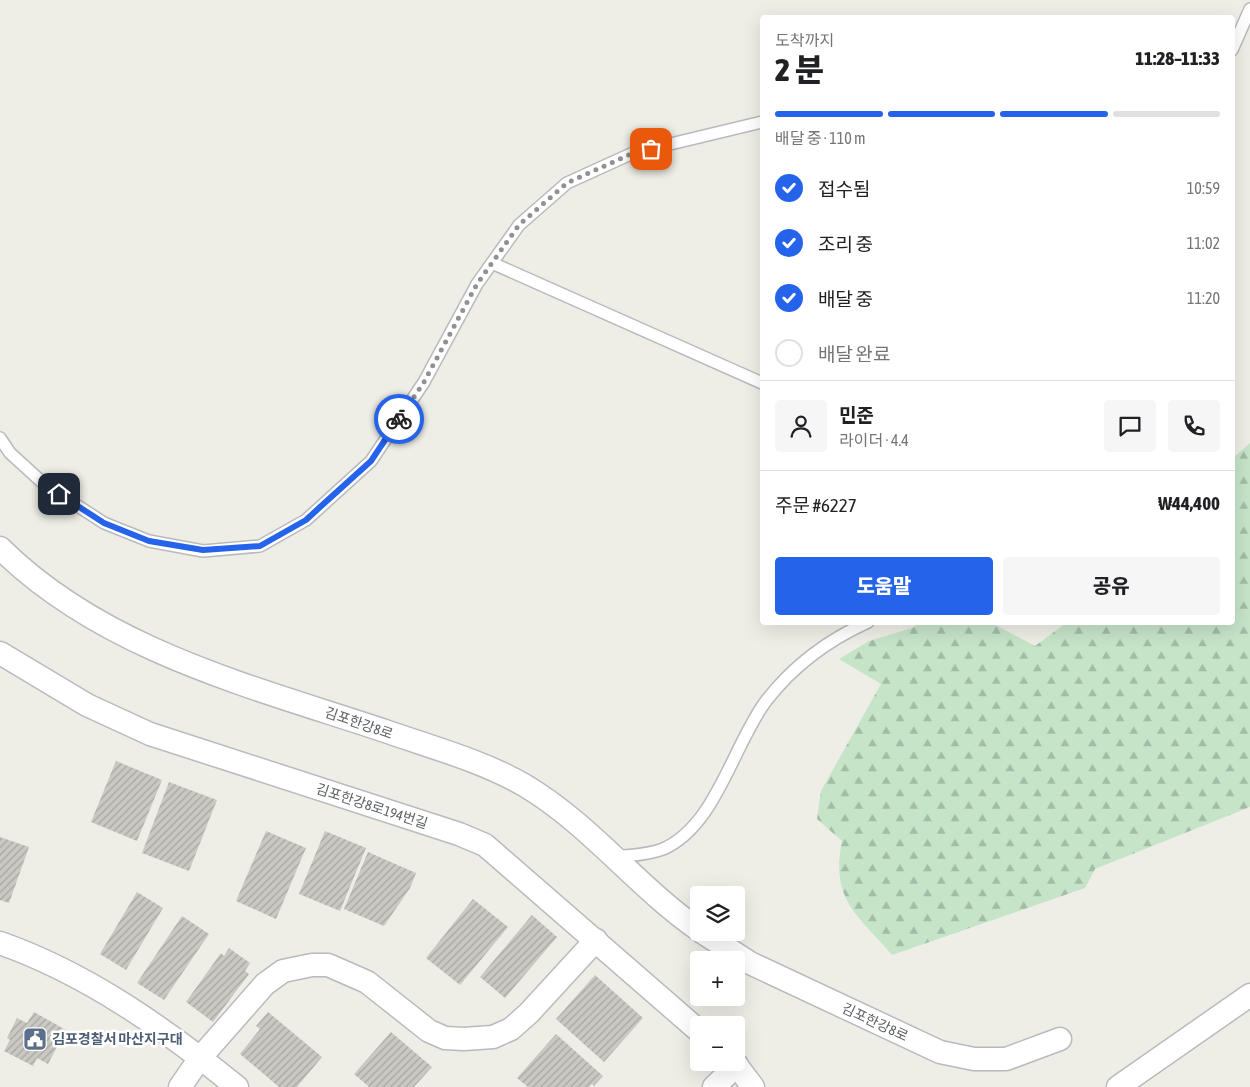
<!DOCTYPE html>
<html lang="ko">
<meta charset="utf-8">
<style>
:root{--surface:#fff;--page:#f6f6f6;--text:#202124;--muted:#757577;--line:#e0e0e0;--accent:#2563eb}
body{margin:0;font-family:"Asap Condensed","Noto Sans KR",sans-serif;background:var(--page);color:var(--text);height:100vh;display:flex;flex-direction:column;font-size:19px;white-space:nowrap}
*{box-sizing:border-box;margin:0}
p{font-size:16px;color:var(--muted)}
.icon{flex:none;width:28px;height:28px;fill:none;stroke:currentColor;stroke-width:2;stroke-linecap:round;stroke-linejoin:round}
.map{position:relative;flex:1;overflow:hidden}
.sheet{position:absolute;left:760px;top:15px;width:475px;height:610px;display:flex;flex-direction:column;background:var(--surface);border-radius:5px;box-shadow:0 5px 20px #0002}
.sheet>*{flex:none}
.controls{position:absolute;left:690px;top:886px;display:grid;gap:10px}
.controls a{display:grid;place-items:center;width:55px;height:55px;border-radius:5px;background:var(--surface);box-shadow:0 5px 20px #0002;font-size:25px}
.pin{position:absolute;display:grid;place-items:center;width:42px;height:42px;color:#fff;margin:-21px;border-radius:10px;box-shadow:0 2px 8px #0006}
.courier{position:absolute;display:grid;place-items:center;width:50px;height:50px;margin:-25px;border:4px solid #2563eb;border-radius:50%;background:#fff;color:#222;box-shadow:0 1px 6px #0007}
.headline em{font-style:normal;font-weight:800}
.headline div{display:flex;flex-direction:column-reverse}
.headline{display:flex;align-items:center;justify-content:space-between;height:85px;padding:0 15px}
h1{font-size:32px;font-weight:800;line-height:38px}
.bar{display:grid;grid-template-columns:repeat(4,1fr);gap:8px 5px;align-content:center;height:60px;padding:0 15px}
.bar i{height:6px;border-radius:4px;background:var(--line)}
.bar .active{background:var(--accent)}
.bar p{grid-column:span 4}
.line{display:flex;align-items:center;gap:12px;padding:0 15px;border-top:1px solid var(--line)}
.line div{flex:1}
.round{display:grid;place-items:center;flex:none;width:52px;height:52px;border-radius:5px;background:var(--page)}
ol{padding:0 15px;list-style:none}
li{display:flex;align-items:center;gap:15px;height:55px}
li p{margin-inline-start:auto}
li .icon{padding:5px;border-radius:50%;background:var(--accent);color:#fff;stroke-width:4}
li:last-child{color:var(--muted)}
li i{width:28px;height:28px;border:2px solid var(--line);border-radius:50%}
.primary-button{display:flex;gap:10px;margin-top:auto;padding:10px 15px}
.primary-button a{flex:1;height:58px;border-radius:5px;background:var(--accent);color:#fff;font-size:20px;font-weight:800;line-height:58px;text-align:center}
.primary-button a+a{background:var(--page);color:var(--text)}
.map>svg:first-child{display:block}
.forest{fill:url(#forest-firs)}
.building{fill:url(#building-hatch)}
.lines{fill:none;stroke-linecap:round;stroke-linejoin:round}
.lane-casing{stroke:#b8babe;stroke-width:14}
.street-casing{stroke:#b8babe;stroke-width:25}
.lane{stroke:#fff;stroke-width:11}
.street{stroke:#fff;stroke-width:22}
.done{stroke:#909292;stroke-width:5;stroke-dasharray:0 9}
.route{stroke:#2563eb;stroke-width:6}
.labels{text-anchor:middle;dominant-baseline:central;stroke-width:5;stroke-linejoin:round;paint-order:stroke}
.street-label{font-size:14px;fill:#5d6065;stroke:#fff}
.service-label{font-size:14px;font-weight:bold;fill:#4e5e75;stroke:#fff;text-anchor:start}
</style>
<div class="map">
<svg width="1250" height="1087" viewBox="0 0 1250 1087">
<defs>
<pattern id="forest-firs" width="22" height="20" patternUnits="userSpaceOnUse" patternTransform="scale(1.25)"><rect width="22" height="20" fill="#c5e4c8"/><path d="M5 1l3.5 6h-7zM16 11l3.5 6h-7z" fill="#a3bca6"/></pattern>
<pattern id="building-hatch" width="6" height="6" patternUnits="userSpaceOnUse" patternTransform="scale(1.25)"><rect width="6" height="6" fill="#cac8c2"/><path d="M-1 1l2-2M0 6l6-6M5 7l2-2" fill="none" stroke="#a7a6a1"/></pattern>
</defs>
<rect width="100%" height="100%" fill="#eeeee6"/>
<path class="forest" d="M 1250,443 L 1250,807 L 1095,869 L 1085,888 L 892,955 C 858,915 830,900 842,841 L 817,819 L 821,791 L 881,684 L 839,659 L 869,641 L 912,628 L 920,623 L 992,623 L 1035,646 L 1066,623 L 1232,622 L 1233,458 Z"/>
<g class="building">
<path d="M 116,761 L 162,780 L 137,841 L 91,822 Z"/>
<path d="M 169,782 L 217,800 L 189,871 L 142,853 Z"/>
<path d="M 266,831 L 306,848 L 276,919 L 236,901 Z"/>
<path d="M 325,831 L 366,848 L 340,911 L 299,894 Z"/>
<path d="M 0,837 L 29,847 L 9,903 L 0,900 Z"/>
<path d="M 368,852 L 416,873 L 410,888 L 384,926 L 344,909 Z"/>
<path d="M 137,892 L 163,908 L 126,970 L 100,954 Z"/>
<path d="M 473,899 L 508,927 L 460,985 L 426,958 Z"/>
<path d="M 532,915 L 557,937 L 505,998 L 480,977 Z"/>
<path d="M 182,916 L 209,934 L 164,1000 L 137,983 Z"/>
<path d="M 229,948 L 250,963 L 245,971 L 249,974 L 213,1022 L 186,1002 L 221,953 L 224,956 Z"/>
<path d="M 595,975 L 643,1018 L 604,1062 L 556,1019 Z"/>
<path d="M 34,1012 L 66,1030 L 48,1064 L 37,1058 L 33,1066 L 4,1051 L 10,1040 L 7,1038 L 17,1018 L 27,1023 Z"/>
<path d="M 268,1012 L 322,1057 L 297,1087 L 279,1087 L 240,1054 L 260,1029 L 256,1026 Z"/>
<path d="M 391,1032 L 432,1067 L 414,1087 L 369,1087 L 354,1074 Z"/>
<path d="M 556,1034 L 603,1076 L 594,1086 L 592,1084 L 589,1087 L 528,1087 L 517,1078 Z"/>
</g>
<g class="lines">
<g class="lane-casing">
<g id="lane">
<path d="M 1232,50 L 1250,9"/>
<path d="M 492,263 L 762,383"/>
<path d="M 0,438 L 10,453 L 44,484 L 104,523 L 149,541 L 203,551 L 260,546 L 306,520 L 371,461 L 424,382 L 477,284 L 519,225 L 567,183 L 633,153 L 762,122"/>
<path d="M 615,857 C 631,855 648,855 663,849 C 716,826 733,745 766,701 C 793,666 828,640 868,622"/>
</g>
</g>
<g class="street-casing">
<g id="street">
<path d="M 0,548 C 104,651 254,687 388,732 C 434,748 482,761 524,785 C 590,824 637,887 699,930"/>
<path d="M 0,653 L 87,705 L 150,734 L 459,834 L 485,845 L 699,1031"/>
<path d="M 702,932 L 750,963 L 940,1052 L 974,1059 L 1006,1059 L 1060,1039"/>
<path d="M 0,943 C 88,974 165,1029 237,1087"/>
<path d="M 734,1062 L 753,1087"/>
<path d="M 180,1087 L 200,1058 L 265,984 L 283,971 L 312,965 L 328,965 L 367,982 L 429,1031 L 445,1038 L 464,1039 L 493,1037 L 511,1029 L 529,1013 L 596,940"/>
<path d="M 714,1087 L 737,1065"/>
<path d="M 1118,1087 L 1250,995"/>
</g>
</g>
<use href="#lane" class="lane"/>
<use href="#street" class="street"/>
</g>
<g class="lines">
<path class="done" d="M 399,419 L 424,382 L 477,284 L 519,225 L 567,183 L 633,153 L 651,149"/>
<path class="route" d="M 59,494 L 104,523 L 149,541 L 203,550 L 260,546 L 306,520 L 319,508 L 371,461 L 399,419"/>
</g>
<defs>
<g id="civic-square" transform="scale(1.25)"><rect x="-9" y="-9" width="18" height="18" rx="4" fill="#5c6f8a" stroke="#fff"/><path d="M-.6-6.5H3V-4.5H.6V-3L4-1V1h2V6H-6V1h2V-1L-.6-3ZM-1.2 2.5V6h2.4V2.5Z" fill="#fff"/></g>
</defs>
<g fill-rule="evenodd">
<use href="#civic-square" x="35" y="1039"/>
</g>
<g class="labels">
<g class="street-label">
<text transform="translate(359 723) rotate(19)">김포한강8로</text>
<text transform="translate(372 806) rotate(18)">김포한강8로194번길</text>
<text transform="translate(875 1022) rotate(25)">김포한강8로</text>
</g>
<g class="service-label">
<text x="52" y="1039">김포경찰서 마산지구대</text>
</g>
</g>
</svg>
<div class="controls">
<a><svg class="icon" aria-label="layers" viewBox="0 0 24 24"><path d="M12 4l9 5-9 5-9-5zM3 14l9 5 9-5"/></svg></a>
<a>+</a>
<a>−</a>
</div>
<div class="pin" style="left:651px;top:149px;background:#ea580c"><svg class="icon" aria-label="bag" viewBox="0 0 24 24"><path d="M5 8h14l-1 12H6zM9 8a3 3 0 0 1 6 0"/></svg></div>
<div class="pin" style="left:59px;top:494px;background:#1f2937"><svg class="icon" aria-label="home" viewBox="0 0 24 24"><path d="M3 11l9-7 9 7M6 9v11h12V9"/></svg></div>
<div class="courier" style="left:399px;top:419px"><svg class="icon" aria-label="bike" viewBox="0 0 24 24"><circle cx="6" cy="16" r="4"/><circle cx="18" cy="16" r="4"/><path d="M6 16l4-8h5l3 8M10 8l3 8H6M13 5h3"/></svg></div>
<section class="sheet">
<div class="headline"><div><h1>2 분</h1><p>도착까지</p></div><em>11:28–11:33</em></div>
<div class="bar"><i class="active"></i><i class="active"></i><i class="active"></i><i></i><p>배달 중 · 110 m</p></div>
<ol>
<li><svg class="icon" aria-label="check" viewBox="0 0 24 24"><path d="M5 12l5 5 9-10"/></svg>접수됨<p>10:59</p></li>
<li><svg class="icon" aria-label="check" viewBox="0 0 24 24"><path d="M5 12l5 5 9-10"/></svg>조리 중<p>11:02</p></li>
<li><svg class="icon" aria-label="check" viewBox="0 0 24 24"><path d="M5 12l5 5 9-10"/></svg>배달 중<p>11:20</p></li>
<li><i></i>배달 완료</li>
</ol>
<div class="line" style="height:90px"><a class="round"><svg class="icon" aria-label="person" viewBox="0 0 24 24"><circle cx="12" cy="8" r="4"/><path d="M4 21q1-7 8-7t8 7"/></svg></a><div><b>민준</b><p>라이더 · 4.4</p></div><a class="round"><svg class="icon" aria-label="chat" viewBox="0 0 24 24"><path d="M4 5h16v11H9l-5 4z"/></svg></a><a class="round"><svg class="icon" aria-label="phone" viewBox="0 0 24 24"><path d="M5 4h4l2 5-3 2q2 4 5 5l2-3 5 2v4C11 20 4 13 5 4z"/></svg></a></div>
<div class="line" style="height:65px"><div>주문 #6227</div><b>₩44,400</b></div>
<div class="primary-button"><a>도움말</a><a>공유</a></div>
</section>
</div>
